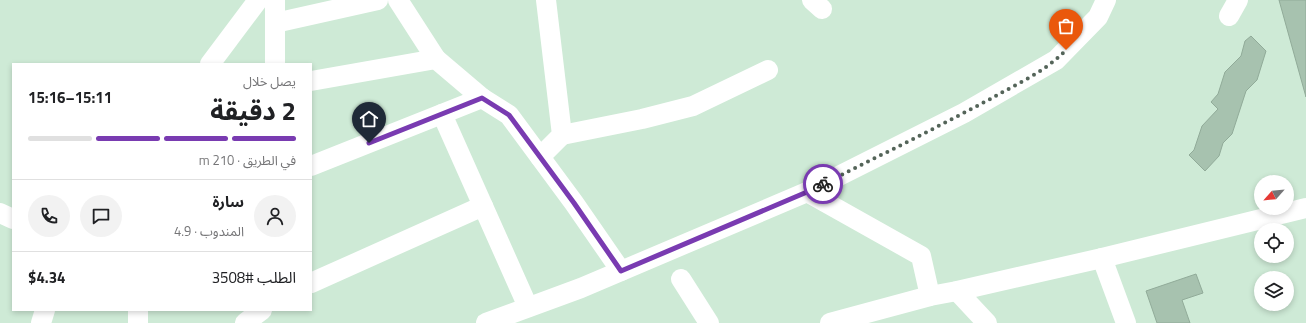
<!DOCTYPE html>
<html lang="ar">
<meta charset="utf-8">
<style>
:root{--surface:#fff;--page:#f2f2f2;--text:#202124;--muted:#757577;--line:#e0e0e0;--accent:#793bb1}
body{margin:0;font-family:"Titillium Web","Noto Sans Arabic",sans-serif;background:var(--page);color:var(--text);direction:rtl;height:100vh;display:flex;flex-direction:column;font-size:15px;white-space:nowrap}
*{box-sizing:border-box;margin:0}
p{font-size:13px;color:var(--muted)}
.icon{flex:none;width:22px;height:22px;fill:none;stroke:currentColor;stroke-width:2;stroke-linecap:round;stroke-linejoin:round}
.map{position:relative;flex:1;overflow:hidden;direction:ltr}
.drawer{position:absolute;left:12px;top:63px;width:300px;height:248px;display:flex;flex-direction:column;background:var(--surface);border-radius:0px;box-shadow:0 2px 6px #0003;direction:rtl}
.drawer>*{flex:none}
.needle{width:26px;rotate:243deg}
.tools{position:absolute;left:1254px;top:175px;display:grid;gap:8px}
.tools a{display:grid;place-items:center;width:40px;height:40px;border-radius:50%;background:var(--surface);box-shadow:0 2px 6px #0003;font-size:20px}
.pin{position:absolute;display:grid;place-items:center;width:34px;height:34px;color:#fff;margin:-41px -17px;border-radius:50% 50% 50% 0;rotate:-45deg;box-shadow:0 0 4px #0007}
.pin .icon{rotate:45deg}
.courier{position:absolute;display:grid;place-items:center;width:40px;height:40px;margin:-20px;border:3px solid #793bb1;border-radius:50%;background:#fff;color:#222;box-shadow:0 1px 5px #0007}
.overview em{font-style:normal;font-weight:700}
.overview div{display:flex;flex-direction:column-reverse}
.overview{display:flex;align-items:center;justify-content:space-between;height:68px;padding:0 16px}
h1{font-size:26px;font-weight:700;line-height:30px}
.bar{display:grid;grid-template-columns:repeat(4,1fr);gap:6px 4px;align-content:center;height:48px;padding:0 16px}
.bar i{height:5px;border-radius:3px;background:var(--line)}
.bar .on{background:var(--accent)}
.bar p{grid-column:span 4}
.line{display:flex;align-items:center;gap:10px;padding:0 16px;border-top:1px solid var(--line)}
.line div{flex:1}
.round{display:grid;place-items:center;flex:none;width:42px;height:42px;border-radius:21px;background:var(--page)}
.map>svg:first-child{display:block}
.building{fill:#a7c2af;stroke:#91ab99}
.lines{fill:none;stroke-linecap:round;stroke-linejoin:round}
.minor{stroke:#fff;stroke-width:20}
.done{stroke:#546459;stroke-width:4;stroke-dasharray:0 7.2}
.route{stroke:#793bb1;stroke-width:5}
</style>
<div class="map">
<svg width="1306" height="323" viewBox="0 0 1306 323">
<rect width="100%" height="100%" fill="#ceead6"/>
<g class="building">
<path d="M 1279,0 L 1306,0 L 1306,97 Z"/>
<path d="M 1251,36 L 1266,51 L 1257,80 L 1246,91 L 1232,134 L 1223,143 L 1219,156 L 1205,171 L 1189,155 L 1194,150 L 1202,126 L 1218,109 L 1211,102 L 1218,94 L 1225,72 L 1241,56 L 1245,41 Z"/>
<path d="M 1196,274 L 1203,293 L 1182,300 L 1190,323 L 1157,323 L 1146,291 Z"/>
</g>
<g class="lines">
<g class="minor">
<path d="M 275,0 L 275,64"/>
<path d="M 398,0 L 436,59"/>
<path d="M 812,0 L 822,9"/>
<path d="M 1229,16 L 1238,0"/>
<path d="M 275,23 L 378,0"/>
<path d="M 210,64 L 258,0"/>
<path d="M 311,81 L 436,59 L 482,98"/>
<path d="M 562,135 L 642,119 L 693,106 L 768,70"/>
<path d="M 540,157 L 562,135 L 546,0"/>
<path d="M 311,166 L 482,98 L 509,115 L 574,203 L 621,271"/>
<path d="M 807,192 L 921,256 L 930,296"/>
<path d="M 483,206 L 528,307"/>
<path d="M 0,213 L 13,219"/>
<path d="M 1102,258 L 1126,323"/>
<path d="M 681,279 L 709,323"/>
<path d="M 311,283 L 483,206 L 442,114"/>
<path d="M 957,291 L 987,323"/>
<path d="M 41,323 L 45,310"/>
<path d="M 138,323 L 138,310"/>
<path d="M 245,323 L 262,310"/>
<path d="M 486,323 L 581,288 L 807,192 L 964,113 L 1056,60 L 1098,17 L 1106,0"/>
<path d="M 830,323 L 930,296 L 957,291 L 1102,258 L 1306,208"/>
</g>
</g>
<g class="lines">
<path class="done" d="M 823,184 C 879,156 936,128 992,98 C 1017,84 1046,71 1066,50"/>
<path class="route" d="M 369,143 L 482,98 L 509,115 L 574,203 L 621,271 L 807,192 L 823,184"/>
</g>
</svg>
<div class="tools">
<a><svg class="needle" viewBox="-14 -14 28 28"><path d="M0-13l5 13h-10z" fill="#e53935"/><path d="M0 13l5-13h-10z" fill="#757577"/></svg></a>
<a><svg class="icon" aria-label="locate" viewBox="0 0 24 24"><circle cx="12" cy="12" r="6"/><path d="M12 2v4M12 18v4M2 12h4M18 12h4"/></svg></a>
<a><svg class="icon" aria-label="layers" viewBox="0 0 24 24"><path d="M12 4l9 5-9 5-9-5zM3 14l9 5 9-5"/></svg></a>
</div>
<div class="pin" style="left:1066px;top:50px;background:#ea580c"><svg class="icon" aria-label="bag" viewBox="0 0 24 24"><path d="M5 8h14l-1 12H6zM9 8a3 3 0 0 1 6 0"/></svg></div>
<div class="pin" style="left:369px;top:143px;background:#1f2937"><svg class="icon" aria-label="home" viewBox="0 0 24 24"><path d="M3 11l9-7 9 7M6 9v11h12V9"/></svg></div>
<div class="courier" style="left:823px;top:184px"><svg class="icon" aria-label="bike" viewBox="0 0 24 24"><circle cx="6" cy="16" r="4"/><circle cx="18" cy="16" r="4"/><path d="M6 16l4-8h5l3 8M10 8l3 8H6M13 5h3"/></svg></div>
<section class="drawer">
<div class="overview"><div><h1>2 دقيقة</h1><p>يصل خلال</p></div><em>15:11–15:16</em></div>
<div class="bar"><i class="on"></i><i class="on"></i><i class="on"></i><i></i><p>في الطريق · 210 m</p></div>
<div class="line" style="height:72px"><a class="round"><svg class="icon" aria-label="person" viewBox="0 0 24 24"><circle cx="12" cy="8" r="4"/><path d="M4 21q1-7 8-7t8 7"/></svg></a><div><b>سارة</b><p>المندوب · 4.9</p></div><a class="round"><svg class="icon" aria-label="chat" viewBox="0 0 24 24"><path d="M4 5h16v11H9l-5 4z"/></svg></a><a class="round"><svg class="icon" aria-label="phone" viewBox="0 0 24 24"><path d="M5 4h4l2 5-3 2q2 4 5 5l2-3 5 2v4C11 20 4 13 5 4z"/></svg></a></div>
<div class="line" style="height:52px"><div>الطلب #3508</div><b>$4.34</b></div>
</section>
</div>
